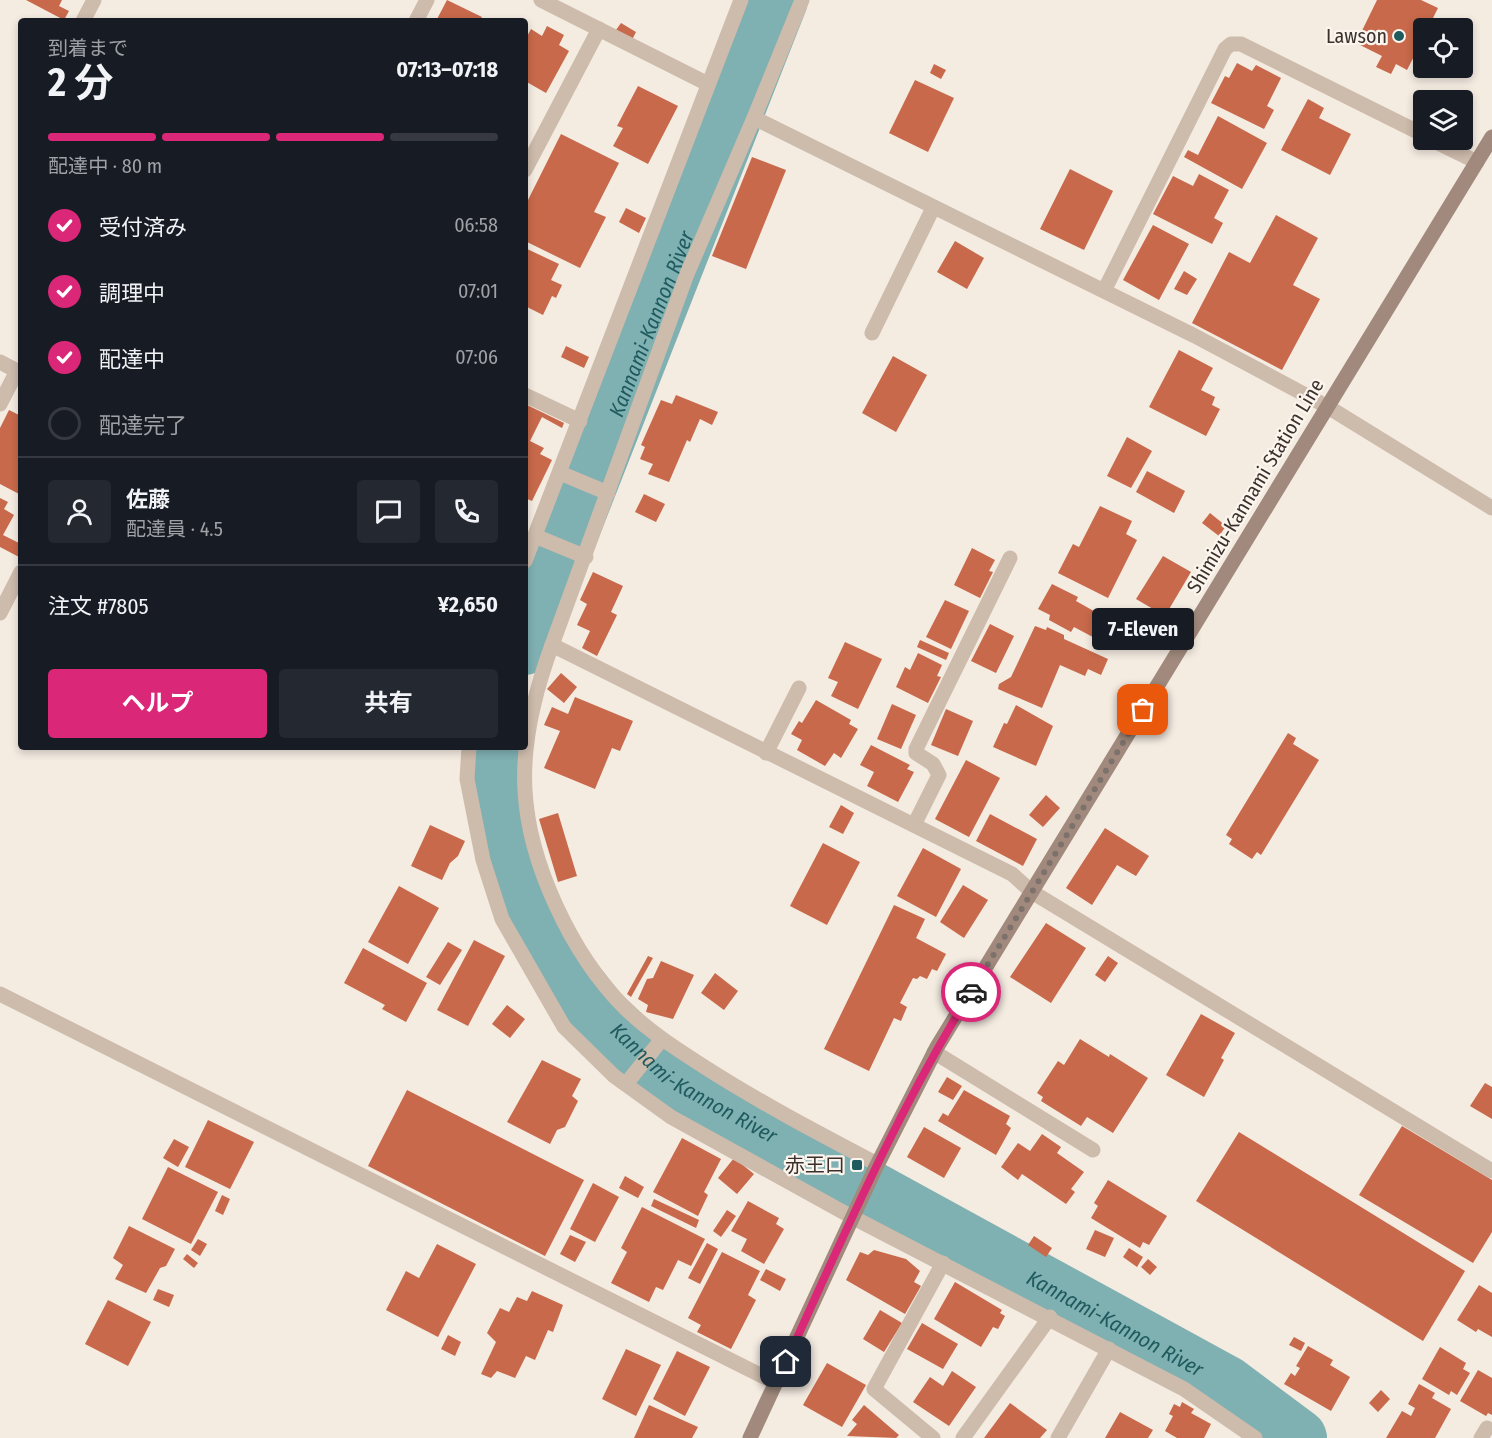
<!DOCTYPE html>
<html lang="ja">
<meta charset="utf-8">
<style>
:root{--surface:#171b24;--page:#242831;--text:#f1f3f6;--muted:#9ea1a6;--line:#363941;--accent:#db2777}
body{margin:0;font-family:"Fira Sans Condensed","Noto Sans JP",sans-serif;background:var(--page);color:var(--text);height:100vh;display:flex;flex-direction:column;font-size:22px;white-space:nowrap}
*{box-sizing:border-box;margin:0}
p{font-size:20px;color:var(--muted)}
.icon{flex:none;width:33px;height:33px;fill:none;stroke:currentColor;stroke-width:2;stroke-linecap:round;stroke-linejoin:round}
.map{position:relative;flex:1;overflow:hidden}
.details{position:absolute;left:18px;top:18px;width:510px;height:732px;display:flex;flex-direction:column;background:var(--surface);border-radius:6px;box-shadow:0 3px 9px #0003}
.details>*{flex:none}
.buttons{position:absolute;left:1413px;top:18px;display:grid;gap:12px}
.buttons a{display:grid;place-items:center;width:60px;height:60px;border-radius:6px;background:var(--surface);box-shadow:0 3px 9px #0003;font-size:30px}
.pin{position:absolute;display:grid;place-items:center;width:51px;height:51px;color:#fff;margin:-26px;border-radius:12px;box-shadow:0 3px 9px #0006}
.courier{position:absolute;display:grid;place-items:center;width:60px;height:60px;margin:-30px;border:4px solid #db2777;border-radius:50%;background:#fff;color:#222;box-shadow:0 2px 8px #0007}
.bubble{position:absolute;height:42px;border-radius:6px;background:var(--surface);box-shadow:0 3px 9px #0003;font-size:20px;font-weight:700;line-height:42px;text-align:center}
.summary em{font-style:normal;font-weight:700}
.summary div{display:flex;flex-direction:column-reverse}
.summary{display:flex;align-items:center;justify-content:space-between;height:102px;padding:0 30px}
h1{font-size:39px;font-weight:700;line-height:45px}
.bar{display:grid;grid-template-columns:repeat(4,1fr);gap:9px 6px;align-content:center;height:72px;padding:0 30px}
.bar i{height:8px;border-radius:4px;background:var(--line)}
.bar .on{background:var(--accent)}
.bar p{grid-column:span 4}
.line{display:flex;align-items:center;gap:15px;padding:0 30px;border-top:2px solid var(--line)}
.line div{flex:1}
.round{display:grid;place-items:center;flex:none;width:63px;height:63px;border-radius:6px;background:var(--page)}
ol{padding:0 30px;list-style:none}
li{display:flex;align-items:center;gap:18px;height:66px}
li p{margin-inline-start:auto}
li .icon{padding:6px;border-radius:50%;background:var(--accent);color:#fff;stroke-width:4}
li:last-child{color:var(--muted)}
li i{width:33px;height:33px;border:3px solid var(--line);border-radius:50%}
.primary-button{display:flex;gap:12px;margin-top:auto;padding:12px 30px}
.primary-button a{flex:1;height:69px;border-radius:6px;background:var(--accent);color:#fff;font-size:24px;font-weight:700;line-height:69px;text-align:center}
.primary-button a+a{background:var(--page);color:var(--text)}
.map>svg:first-child{display:block}
.lines{fill:none;stroke-linecap:round;stroke-linejoin:round}
.river{stroke:#7fb0b2;stroke-width:58}
.building{fill:#c8694b}
.lane{stroke:#cdbbac;stroke-width:15}
.street{stroke:#cdbbac;stroke-width:15}
.secondary{stroke:#a18a7d;stroke-width:15}
.done{stroke:#7c716b;stroke-width:6;stroke-dasharray:0 10.8}
.route{stroke:#db2777;stroke-width:8}
.poi-dot{fill:#1f5a5e;stroke:#fbf5ee;stroke-width:2}
.labels{text-anchor:middle;dominant-baseline:central;stroke-width:4.5;stroke-linejoin:round;paint-order:stroke}
.poi-label{font-size:20px;fill:#3b302b;stroke:#fbf5ee;text-anchor:end}
.street-label{font-size:20px;fill:#3b302b;stroke:#fbf5ee}
.water-label{font-size:21px;font-style:italic;fill:#1f5a5e;stroke:#fbf5ee}
</style>
<div class="map">
<svg width="1492" height="1438" viewBox="0 0 1492 1438">
<rect width="100%" height="100%" fill="#f4ebe1"/>
<g class="lines">
<g class="river">
<path id="s1" d="M 525,646 L 779,0"/>
<path id="s2" d="M 502,747 L 499,764 L 513,875 L 542,941 L 599,1013 L 670,1080 L 1227,1385 L 1298,1438"/>
</g>
</g>
<g class="building">
<path d="M 26,0 L 62,0 L 59,6 L 69,11 L 64,20 Z"/>
<path d="M 447,0 L 482,17 L 480,21 L 436,21 Z"/>
<path d="M 1377,0 L 1421,0 L 1438,8 L 1428,28 L 1424,28 L 1424,37 L 1407,70 L 1396,64 L 1391,74 L 1376,67 L 1382,56 L 1356,43 Z"/>
<path d="M 621,23 L 636,32 L 632,40 L 616,30 Z"/>
<path d="M 547,26 L 564,35 L 559,45 L 569,51 L 546,93 L 525,81 L 525,40 L 531,29 L 542,36 Z"/>
<path d="M 1237,63 L 1252,71 L 1256,65 L 1281,78 L 1267,106 L 1274,110 L 1264,129 L 1211,103 L 1225,76 L 1229,78 Z"/>
<path d="M 934,64 L 946,70 L 941,79 L 930,73 Z"/>
<path d="M 915,80 L 954,98 L 928,152 L 889,133 Z"/>
<path d="M 638,86 L 678,106 L 648,164 L 613,146 L 623,128 L 617,126 Z"/>
<path d="M 1308,99 L 1324,108 L 1319,118 L 1351,134 L 1330,175 L 1281,150 Z"/>
<path d="M 1218,116 L 1267,143 L 1242,189 L 1184,157 L 1188,150 L 1198,155 Z"/>
<path d="M 561,134 L 619,163 L 594,212 L 606,217 L 580,268 L 525,241 L 525,206 Z"/>
<path d="M 752,157 L 786,170 L 746,269 L 712,256 Z"/>
<path d="M 1070,169 L 1113,191 L 1084,250 L 1040,229 Z"/>
<path d="M 1199,174 L 1229,190 L 1214,218 L 1223,223 L 1212,244 L 1153,214 L 1173,176 L 1193,186 Z"/>
<path d="M 626,208 L 646,218 L 639,233 L 619,222 Z"/>
<path d="M 1276,215 L 1318,238 L 1293,285 L 1320,299 L 1282,370 L 1192,323 L 1229,252 L 1250,263 Z"/>
<path d="M 1153,225 L 1189,244 L 1159,300 L 1123,280 Z"/>
<path d="M 955,241 L 984,258 L 967,289 L 937,272 Z"/>
<path d="M 525,248 L 559,264 L 551,280 L 562,285 L 556,298 L 552,296 L 543,315 L 525,306 Z"/>
<path d="M 1184,271 L 1197,279 L 1187,295 L 1174,289 Z"/>
<path d="M 566,346 L 589,357 L 584,368 L 561,357 Z"/>
<path d="M 1179,350 L 1213,368 L 1201,390 L 1215,397 L 1212,405 L 1220,409 L 1206,436 L 1149,407 Z"/>
<path d="M 893,356 L 927,375 L 896,432 L 862,413 Z"/>
<path d="M 676,395 L 718,412 L 712,425 L 700,419 L 690,442 L 687,440 L 669,482 L 648,474 L 653,464 L 640,459 L 645,447 L 641,445 L 661,400 L 672,404 Z"/>
<path d="M 525,404 L 564,423 L 562,428 L 542,417 L 530,441 L 544,448 L 540,454 L 552,460 L 532,501 L 525,498 Z"/>
<path d="M 9,410 L 21,416 L 21,495 L 0,484 L 0,428 Z"/>
<path d="M 1127,437 L 1152,451 L 1131,488 L 1107,476 Z"/>
<path d="M 1147,471 L 1185,491 L 1174,513 L 1136,492 Z"/>
<path d="M 644,494 L 665,504 L 656,522 L 635,512 Z"/>
<path d="M 0,498 L 8,502 L 4,509 L 14,515 L 3,535 L 21,544 L 21,558 L 0,547 Z"/>
<path d="M 1100,506 L 1132,521 L 1126,534 L 1137,540 L 1108,598 L 1058,573 L 1073,544 L 1079,547 Z"/>
<path d="M 1210,513 L 1226,526 L 1219,536 L 1202,523 Z"/>
<path d="M 972,548 L 995,560 L 989,571 L 993,572 L 980,598 L 954,585 Z"/>
<path d="M 1163,556 L 1191,572 L 1165,616 L 1136,599 Z"/>
<path d="M 593,572 L 623,586 L 611,612 L 617,615 L 597,656 L 582,648 L 590,631 L 577,625 L 587,604 L 580,600 Z"/>
<path d="M 1052,584 L 1078,597 L 1076,601 L 1115,623 L 1104,643 L 1074,627 L 1071,632 L 1049,620 L 1050,615 L 1038,609 Z"/>
<path d="M 945,600 L 969,611 L 951,649 L 926,637 Z"/>
<path d="M 990,624 L 1014,636 L 996,673 L 971,661 Z"/>
<path d="M 1035,626 L 1046,630 L 1047,627 L 1064,635 L 1064,639 L 1108,659 L 1101,675 L 1088,669 L 1085,676 L 1060,665 L 1042,708 L 998,689 L 999,684 L 1011,677 Z"/>
<path d="M 920,640 L 949,653 L 946,660 L 917,647 Z"/>
<path d="M 845,642 L 882,659 L 858,709 L 831,696 L 838,682 L 828,678 Z"/>
<path d="M 918,653 L 942,665 L 937,676 L 941,677 L 928,703 L 896,687 L 905,667 L 910,670 Z"/>
<path d="M 561,673 L 577,687 L 564,703 L 547,689 Z"/>
<path d="M 575,697 L 633,721 L 620,751 L 612,748 L 595,789 L 544,768 L 560,731 L 544,725 L 552,707 L 568,714 Z"/>
<path d="M 816,700 L 851,720 L 849,724 L 858,729 L 841,758 L 834,753 L 825,766 L 797,750 L 802,740 L 791,734 L 799,721 L 802,723 Z"/>
<path d="M 892,704 L 916,715 L 901,749 L 877,739 Z"/>
<path d="M 1016,705 L 1053,726 L 1036,766 L 993,747 L 1004,723 L 1007,724 Z"/>
<path d="M 946,709 L 973,721 L 958,756 L 931,745 Z"/>
<path d="M 1288,733 L 1296,738 L 1293,744 L 1319,760 L 1261,855 L 1257,852 L 1252,859 L 1229,844 L 1232,839 L 1226,835 Z"/>
<path d="M 871,745 L 910,765 L 907,769 L 914,772 L 898,802 L 867,786 L 874,772 L 860,765 Z"/>
<path d="M 966,760 L 1000,778 L 969,837 L 935,819 Z"/>
<path d="M 1046,795 L 1060,808 L 1043,827 L 1029,815 Z"/>
<path d="M 841,805 L 854,813 L 843,834 L 829,827 Z"/>
<path d="M 558,813 L 577,876 L 558,882 L 539,819 Z"/>
<path d="M 990,814 L 1037,839 L 1023,866 L 976,841 Z"/>
<path d="M 430,825 L 465,841 L 458,856 L 450,863 L 442,880 L 411,866 Z"/>
<path d="M 1105,828 L 1149,856 L 1136,876 L 1117,865 L 1092,905 L 1066,888 Z"/>
<path d="M 823,843 L 860,862 L 827,925 L 790,906 Z"/>
<path d="M 923,848 L 961,869 L 936,917 L 897,896 Z"/>
<path d="M 963,885 L 988,900 L 964,938 L 940,922 Z"/>
<path d="M 399,886 L 439,908 L 408,964 L 368,942 Z"/>
<path d="M 894,905 L 925,919 L 916,938 L 946,954 L 937,971 L 932,969 L 927,979 L 920,976 L 917,979 L 913,978 L 900,1003 L 907,1007 L 901,1021 L 894,1018 L 869,1071 L 824,1049 Z"/>
<path d="M 1046,923 L 1086,948 L 1051,1003 L 1010,977 Z"/>
<path d="M 474,940 L 505,956 L 468,1026 L 437,1010 Z"/>
<path d="M 448,942 L 462,950 L 440,985 L 426,977 Z"/>
<path d="M 363,948 L 427,983 L 406,1022 L 382,1009 L 385,1005 L 344,983 Z"/>
<path d="M 648,956 L 653,958 L 631,997 L 627,994 Z"/>
<path d="M 1108,956 L 1118,963 L 1105,982 L 1095,975 Z"/>
<path d="M 661,961 L 694,975 L 673,1019 L 646,1012 L 648,1005 L 638,999 L 647,979 L 653,978 Z"/>
<path d="M 715,973 L 738,991 L 724,1010 L 701,993 Z"/>
<path d="M 507,1005 L 525,1019 L 510,1038 L 492,1024 Z"/>
<path d="M 1201,1014 L 1235,1033 L 1221,1058 L 1224,1060 L 1204,1097 L 1166,1075 Z"/>
<path d="M 1080,1039 L 1109,1057 L 1110,1054 L 1148,1078 L 1113,1133 L 1087,1117 L 1081,1126 L 1041,1101 L 1043,1097 L 1037,1093 L 1058,1061 L 1064,1065 Z"/>
<path d="M 542,1060 L 581,1079 L 572,1096 L 578,1101 L 565,1127 L 557,1130 L 550,1144 L 507,1122 Z"/>
<path d="M 947,1077 L 962,1086 L 953,1100 L 938,1092 Z"/>
<path d="M 1485,1083 L 1492,1087 L 1492,1119 L 1470,1106 Z"/>
<path d="M 407,1090 L 584,1180 L 545,1256 L 368,1166 Z"/>
<path d="M 964,1090 L 1010,1116 L 1006,1124 L 1011,1128 L 996,1155 L 938,1121 L 943,1113 L 948,1116 Z"/>
<path d="M 208,1120 L 254,1142 L 230,1189 L 185,1167 Z"/>
<path d="M 1402,1126 L 1492,1180 L 1492,1232 L 1473,1263 L 1359,1195 Z"/>
<path d="M 924,1127 L 961,1148 L 944,1178 L 907,1157 Z"/>
<path d="M 1239,1132 L 1465,1271 L 1423,1341 L 1196,1201 Z"/>
<path d="M 1042,1134 L 1061,1147 L 1057,1153 L 1084,1172 L 1071,1189 L 1075,1192 L 1066,1204 L 1022,1174 L 1018,1180 L 1001,1167 L 1018,1143 L 1030,1151 Z"/>
<path d="M 682,1138 L 721,1159 L 704,1192 L 708,1195 L 698,1216 L 653,1192 Z"/>
<path d="M 174,1139 L 189,1147 L 178,1167 L 163,1158 Z"/>
<path d="M 734,1158 L 754,1174 L 737,1194 L 718,1178 Z"/>
<path d="M 168,1167 L 218,1192 L 191,1244 L 142,1219 Z"/>
<path d="M 625,1176 L 644,1187 L 638,1198 L 619,1188 Z"/>
<path d="M 1108,1180 L 1167,1216 L 1149,1245 L 1143,1242 L 1140,1248 L 1091,1218 L 1098,1206 L 1094,1203 Z"/>
<path d="M 593,1183 L 619,1197 L 595,1242 L 570,1229 Z"/>
<path d="M 222,1195 L 230,1199 L 223,1215 L 215,1211 Z"/>
<path d="M 654,1199 L 699,1220 L 696,1228 L 651,1206 Z"/>
<path d="M 748,1201 L 779,1218 L 776,1224 L 784,1229 L 764,1264 L 741,1251 L 747,1239 L 731,1231 Z"/>
<path d="M 642,1207 L 705,1239 L 691,1266 L 678,1260 L 663,1290 L 656,1287 L 649,1302 L 611,1283 L 627,1252 L 621,1248 Z"/>
<path d="M 727,1210 L 736,1216 L 721,1237 L 713,1231 Z"/>
<path d="M 129,1226 L 175,1249 L 166,1266 L 160,1268 L 146,1293 L 115,1279 L 123,1265 L 113,1258 Z"/>
<path d="M 1095,1230 L 1114,1238 L 1105,1257 L 1086,1249 Z"/>
<path d="M 570,1235 L 586,1242 L 575,1262 L 560,1254 Z"/>
<path d="M 1034,1236 L 1052,1248 L 1046,1257 L 1028,1245 Z"/>
<path d="M 198,1239 L 207,1244 L 200,1256 L 191,1250 Z"/>
<path d="M 707,1243 L 718,1249 L 700,1284 L 688,1278 Z"/>
<path d="M 437,1244 L 476,1264 L 438,1337 L 386,1310 L 406,1271 L 419,1278 Z"/>
<path d="M 1129,1248 L 1143,1257 L 1137,1267 L 1123,1257 Z"/>
<path d="M 874,1250 L 906,1259 L 920,1271 L 914,1282 L 921,1286 L 905,1314 L 846,1280 L 860,1252 L 868,1255 Z"/>
<path d="M 722,1252 L 760,1271 L 748,1295 L 756,1300 L 731,1349 L 697,1332 L 701,1325 L 688,1318 Z"/>
<path d="M 187,1254 L 198,1263 L 194,1268 L 183,1259 Z"/>
<path d="M 1148,1259 L 1157,1267 L 1150,1275 L 1141,1267 Z"/>
<path d="M 766,1269 L 786,1279 L 780,1291 L 760,1280 Z"/>
<path d="M 955,1282 L 1002,1310 L 1000,1313 L 1005,1316 L 998,1329 L 993,1327 L 981,1347 L 934,1319 Z"/>
<path d="M 1479,1285 L 1492,1293 L 1492,1337 L 1478,1329 L 1476,1332 L 1457,1320 Z"/>
<path d="M 158,1289 L 174,1295 L 169,1307 L 153,1300 Z"/>
<path d="M 532,1291 L 563,1305 L 553,1332 L 548,1330 L 535,1360 L 526,1356 L 515,1378 L 497,1371 L 491,1378 L 481,1374 L 496,1342 L 487,1333 L 500,1308 L 509,1312 L 517,1297 L 527,1301 Z"/>
<path d="M 108,1300 L 151,1322 L 128,1366 L 85,1344 Z"/>
<path d="M 880,1310 L 902,1323 L 884,1352 L 863,1339 Z"/>
<path d="M 922,1323 L 958,1344 L 943,1369 L 907,1349 Z"/>
<path d="M 448,1335 L 461,1342 L 455,1356 L 441,1349 Z"/>
<path d="M 1294,1337 L 1305,1343 L 1301,1351 L 1289,1345 Z"/>
<path d="M 1308,1346 L 1333,1360 L 1330,1365 L 1350,1377 L 1331,1411 L 1284,1384 L 1291,1373 L 1295,1376 L 1300,1368 L 1296,1366 Z"/>
<path d="M 1440,1347 L 1466,1363 L 1463,1369 L 1470,1373 L 1457,1395 L 1451,1391 L 1449,1395 L 1422,1379 Z"/>
<path d="M 626,1349 L 661,1365 L 636,1416 L 602,1399 Z"/>
<path d="M 677,1351 L 710,1367 L 685,1416 L 653,1399 Z"/>
<path d="M 827,1363 L 866,1385 L 842,1427 L 803,1405 Z"/>
<path d="M 1478,1370 L 1492,1378 L 1492,1415 L 1488,1413 L 1486,1416 L 1460,1401 Z"/>
<path d="M 952,1371 L 976,1387 L 949,1426 L 913,1402 L 930,1377 L 943,1386 Z"/>
<path d="M 1419,1384 L 1435,1393 L 1432,1398 L 1451,1409 L 1435,1438 L 1386,1438 L 1402,1411 L 1411,1416 L 1415,1408 L 1408,1404 Z"/>
<path d="M 1381,1390 L 1390,1399 L 1378,1412 L 1369,1403 Z"/>
<path d="M 1182,1402 L 1194,1409 L 1191,1413 L 1211,1424 L 1204,1438 L 1177,1438 L 1165,1431 L 1173,1416 L 1169,1414 L 1174,1404 L 1180,1407 Z"/>
<path d="M 1010,1403 L 1047,1430 L 1040,1438 L 984,1438 Z"/>
<path d="M 649,1405 L 698,1427 L 692,1438 L 634,1438 Z"/>
<path d="M 864,1405 L 899,1435 L 896,1438 L 847,1436 L 857,1424 L 852,1420 Z"/>
<path d="M 1120,1412 L 1153,1430 L 1148,1438 L 1105,1438 Z"/>
</g>
<g class="lines">
<g class="lane">
<path d="M 83,21 L 94,0"/>
<path d="M 416,21 L 427,0"/>
<path d="M 1432,140 L 1477,162"/>
<path d="M 525,170 L 599,29"/>
<path d="M 1105,289 L 1225,49 L 1231,44 L 1241,44 L 1424,135"/>
<path d="M 872,333 L 933,208"/>
<path d="M 525,395 L 580,421"/>
<path d="M 0,404 L 17,371"/>
<path d="M 0,613 L 21,572"/>
<path d="M 766,753 L 799,688"/>
<path d="M 914,825 L 939,775 L 933,764 L 916,753 L 916,749 L 1010,558"/>
<path d="M 934,1052 L 1093,1150"/>
<path d="M 1481,1438 L 1487,1428"/>
</g>
<g class="street">
<path d="M 541,0 L 708,84"/>
<path d="M 754,118 L 802,0"/>
<path d="M 0,362 L 21,373"/>
<path d="M 560,473 L 608,493"/>
<path d="M 1492,508 L 1328,407 L 1195,336 L 754,118 L 687,274 L 552,645 L 1012,874 L 1032,892 L 1492,1171"/>
<path d="M 535,536 L 586,557"/>
<path d="M 525,561 L 741,0"/>
<path d="M 552,645 C 535,691 522,741 525,791 C 529,864 572,954 623,1006 C 647,1030 675,1048 703,1066 C 759,1102 818,1133 877,1164"/>
<path d="M 469,747 L 467,779 L 483,860 L 502,919 L 564,1027 L 614,1076 L 671,1117 L 852,1217 L 1184,1389 L 1255,1438"/>
<path d="M 0,994 L 776,1383"/>
<path d="M 626,1084 L 662,1039"/>
<path d="M 933,1438 L 874,1389 L 943,1263"/>
<path d="M 963,1438 L 1050,1317"/>
<path d="M 1058,1438 L 1109,1349"/>
</g>
<path class="secondary" d="M 750,1438 L 875,1169 L 937,1047 L 1492,137"/>
</g>
<g class="lines">
<path class="done" d="M 971,992 L 1143,710"/>
<path class="route" d="M 786,1362 C 843,1237 898,1110 971,992"/>
</g>
<g class="poi-dot">
<circle cx="1399" cy="36" r="6"/>
<rect x="851" y="1159" width="12" height="12" rx="3"/>
</g>
<g class="labels">
<g class="poi-label">
<text x="1387" y="36">Lawson</text>
<text x="845" y="1165">赤王口</text>
</g>
<g class="street-label">
<text transform="translate(1255 486) rotate(-59)">Shimizu-Kannami Station Line</text>
</g>
<g class="water-label">
<text stroke="none"><textPath href="#s1" startOffset="346">Kannami-Kannon River</textPath></text>
<text stroke="none"><textPath href="#s2" startOffset="412">Kannami-Kannon River</textPath></text>
<text stroke="none"><textPath href="#s2" startOffset="898">Kannami-Kannon River</textPath></text>
</g>
</g>
</svg>
<div class="buttons">
<a><svg class="icon" aria-label="locate" viewBox="0 0 24 24"><circle cx="12" cy="12" r="6"/><path d="M12 2v4M12 18v4M2 12h4M18 12h4"/></svg></a>
<a><svg class="icon" aria-label="layers" viewBox="0 0 24 24"><path d="M12 4l9 5-9 5-9-5zM3 14l9 5 9-5"/></svg></a>
</div>
<div class="pin" style="left:1143px;top:710px;background:#ea580c"><svg class="icon" aria-label="bag" viewBox="0 0 24 24"><path d="M5 8h14l-1 12H6zM9 8a3 3 0 0 1 6 0"/></svg></div>
<div class="pin" style="left:786px;top:1362px;background:#1f2937"><svg class="icon" aria-label="home" viewBox="0 0 24 24"><path d="M3 11l9-7 9 7M6 9v11h12V9"/></svg></div>
<div class="courier" style="left:971px;top:992px"><svg class="icon" aria-label="car" viewBox="0 0 24 24"><path d="M5 17H2v-5l4-1 3-4h7l3 4 3 1v5h-3M9 17h6M6 11h13"/><circle cx="7" cy="17" r="2"/><circle cx="17" cy="17" r="2"/></svg></div>
<div class="bubble" style="left:1092px;top:608px;width:102px">7-Eleven</div>
<section class="details">
<div class="summary"><div><h1>2 分</h1><p>到着まで</p></div><em>07:13–07:18</em></div>
<div class="bar"><i class="on"></i><i class="on"></i><i class="on"></i><i></i><p>配達中 · 80 m</p></div>
<ol>
<li><svg class="icon" aria-label="check" viewBox="0 0 24 24"><path d="M5 12l5 5 9-10"/></svg>受付済み<p>06:58</p></li>
<li><svg class="icon" aria-label="check" viewBox="0 0 24 24"><path d="M5 12l5 5 9-10"/></svg>調理中<p>07:01</p></li>
<li><svg class="icon" aria-label="check" viewBox="0 0 24 24"><path d="M5 12l5 5 9-10"/></svg>配達中<p>07:06</p></li>
<li><i></i>配達完了</li>
</ol>
<div class="line" style="height:108px"><a class="round"><svg class="icon" aria-label="person" viewBox="0 0 24 24"><circle cx="12" cy="8" r="4"/><path d="M4 21q1-7 8-7t8 7"/></svg></a><div><b>佐藤</b><p>配達員 · 4.5</p></div><a class="round"><svg class="icon" aria-label="chat" viewBox="0 0 24 24"><path d="M4 5h16v11H9l-5 4z"/></svg></a><a class="round"><svg class="icon" aria-label="phone" viewBox="0 0 24 24"><path d="M5 4h4l2 5-3 2q2 4 5 5l2-3 5 2v4C11 20 4 13 5 4z"/></svg></a></div>
<div class="line" style="height:78px"><div>注文 #7805</div><b>¥2,650</b></div>
<div class="primary-button"><a>ヘルプ</a><a>共有</a></div>
</section>
</div>
